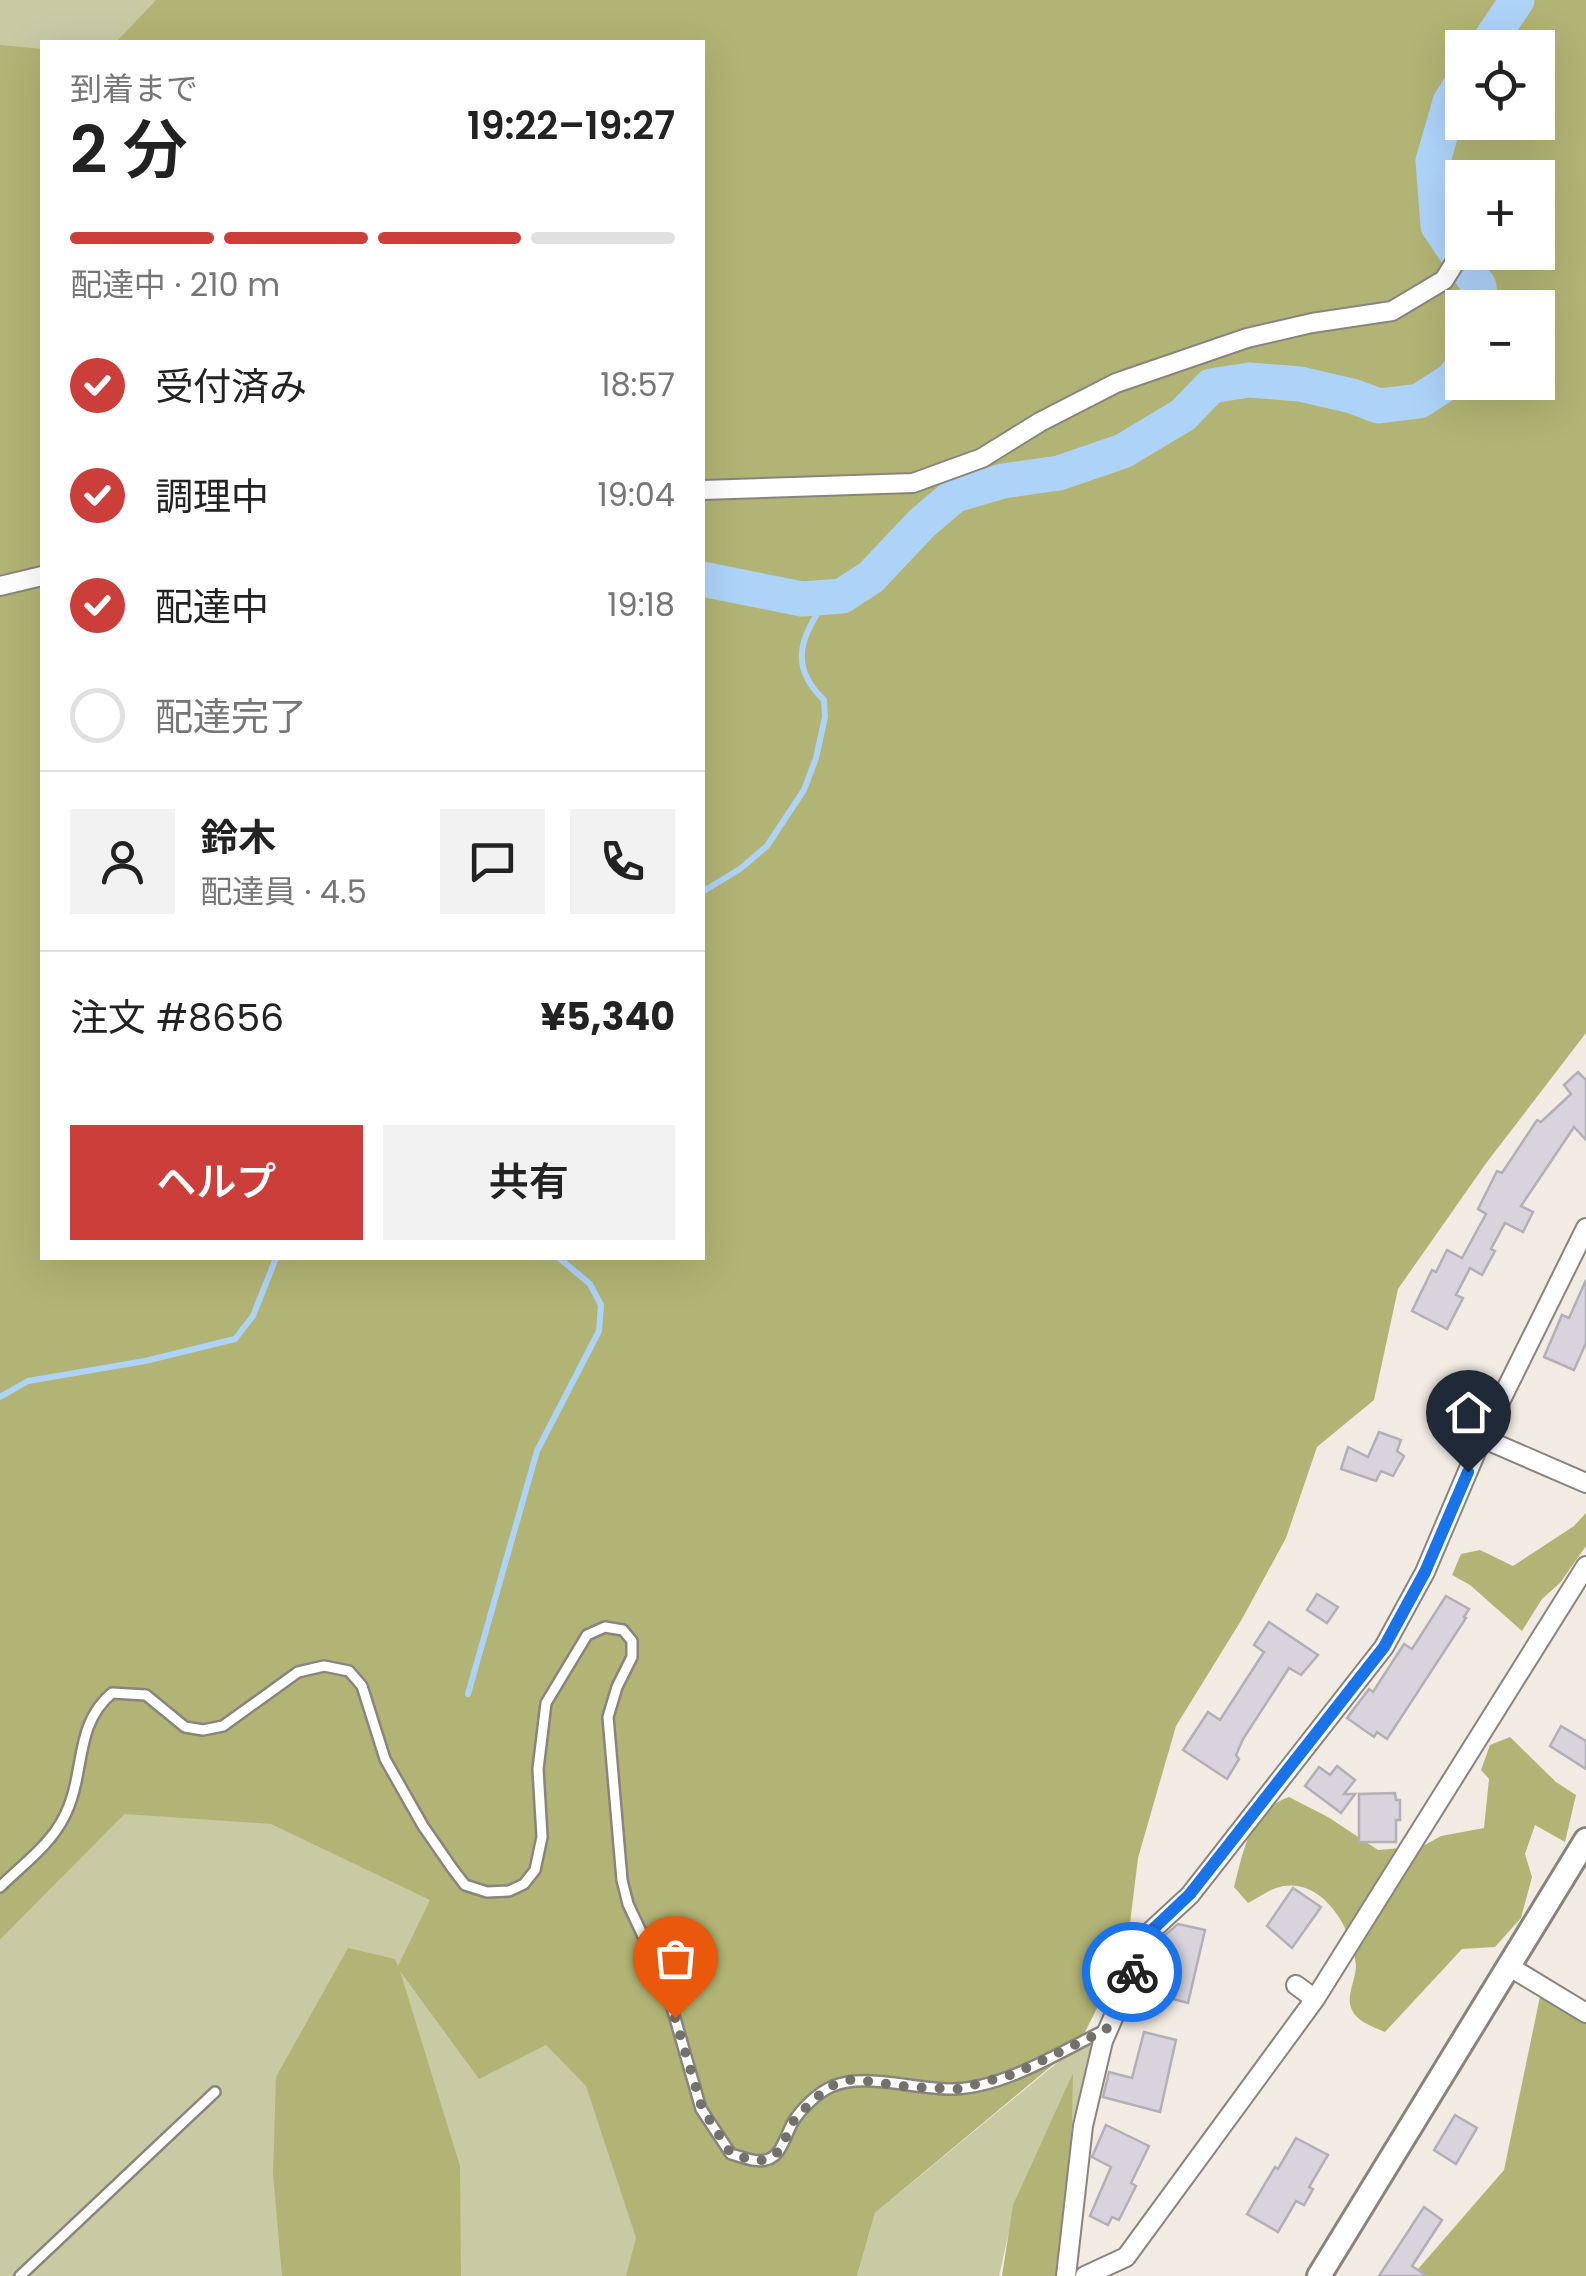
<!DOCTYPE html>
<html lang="ja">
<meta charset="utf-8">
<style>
:root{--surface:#fff;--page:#f2f2f2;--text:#222;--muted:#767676;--line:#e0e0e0;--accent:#cc3e3a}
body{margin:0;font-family:Poppins,"Noto Sans JP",sans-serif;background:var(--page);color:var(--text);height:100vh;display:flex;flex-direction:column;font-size:38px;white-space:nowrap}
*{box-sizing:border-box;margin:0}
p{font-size:32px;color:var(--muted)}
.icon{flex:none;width:55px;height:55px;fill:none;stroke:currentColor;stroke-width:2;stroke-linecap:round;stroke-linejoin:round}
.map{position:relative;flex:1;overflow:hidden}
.panel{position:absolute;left:40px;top:40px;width:665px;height:1220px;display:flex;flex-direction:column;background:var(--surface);border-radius:0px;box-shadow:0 10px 40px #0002}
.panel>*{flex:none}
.controls{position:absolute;left:1445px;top:30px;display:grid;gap:20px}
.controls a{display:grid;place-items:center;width:110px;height:110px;border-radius:0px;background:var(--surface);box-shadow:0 10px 40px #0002;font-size:50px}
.pin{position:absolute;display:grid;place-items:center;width:85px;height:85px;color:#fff;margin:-102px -42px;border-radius:50% 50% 50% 0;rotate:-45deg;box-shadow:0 0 10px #0007}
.pin .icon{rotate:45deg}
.courier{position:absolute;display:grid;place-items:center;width:100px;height:100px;margin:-50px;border:8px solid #1a73e8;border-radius:50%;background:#fff;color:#222;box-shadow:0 2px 12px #0007}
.head em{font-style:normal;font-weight:600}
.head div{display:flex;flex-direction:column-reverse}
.head{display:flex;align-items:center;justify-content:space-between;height:170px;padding:0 30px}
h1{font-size:65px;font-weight:600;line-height:75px}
.bar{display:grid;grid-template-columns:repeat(4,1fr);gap:15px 10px;align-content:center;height:120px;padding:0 30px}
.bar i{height:12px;border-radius:8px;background:var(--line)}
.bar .on{background:var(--accent)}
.bar p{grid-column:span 4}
.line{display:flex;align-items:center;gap:25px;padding:0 30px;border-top:2px solid var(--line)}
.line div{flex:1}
.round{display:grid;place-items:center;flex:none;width:105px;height:105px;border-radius:0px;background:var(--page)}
ol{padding:0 30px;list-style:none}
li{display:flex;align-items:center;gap:30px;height:110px}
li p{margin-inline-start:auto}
li .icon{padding:10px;border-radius:50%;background:var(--accent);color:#fff;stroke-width:4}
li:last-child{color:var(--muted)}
li i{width:55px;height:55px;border:5px solid var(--line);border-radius:50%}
.cta{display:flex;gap:20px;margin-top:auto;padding:20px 30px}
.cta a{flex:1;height:115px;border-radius:0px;background:var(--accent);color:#fff;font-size:40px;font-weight:600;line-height:115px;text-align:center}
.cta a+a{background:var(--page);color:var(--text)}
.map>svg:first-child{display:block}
.green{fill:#c8caa4}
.forest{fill:#b2b475;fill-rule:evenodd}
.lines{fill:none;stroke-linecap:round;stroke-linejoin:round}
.stream{stroke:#aed3f9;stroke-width:6}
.river{stroke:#aed3f9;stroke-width:35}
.building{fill:#d8d3dc;stroke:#b3afb7;stroke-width:2.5}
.service-casing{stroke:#8a847d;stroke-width:14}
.minor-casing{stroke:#8a847d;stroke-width:22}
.tertiary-casing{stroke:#8a847d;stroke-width:28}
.service{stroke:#fff;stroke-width:9}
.minor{stroke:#fff;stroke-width:18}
.tertiary{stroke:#fff;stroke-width:22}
.done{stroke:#74706b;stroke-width:10;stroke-dasharray:0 18}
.route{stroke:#1a73e8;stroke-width:12}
</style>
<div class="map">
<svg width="1586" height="2276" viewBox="0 0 1586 2276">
<rect width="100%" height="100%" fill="#f2ebe3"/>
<g class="green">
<path d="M 0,0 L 191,0 L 130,42 L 42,42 L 42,84 L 0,101 Z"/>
<path d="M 299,1802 L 629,2004 L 687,2216 L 672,2276 L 0,2276 L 0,1940 L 125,1814 Z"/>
<path d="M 1086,2039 L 1103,2041 L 1078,2116 L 1009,2232 L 999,2276 L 857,2276 L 875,2213 Z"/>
</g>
<g class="forest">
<path d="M 156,0 L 1586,0 L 1586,1033 L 1487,1162 L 1398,1289 L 1374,1400 L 1317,1447 L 1286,1538 L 1242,1619 L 1176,1726 L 1138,1858 L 1127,1948 L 1080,2042 L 875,2213 L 857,2276 L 626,2276 L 636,2238 L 586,2086 L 546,2045 L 479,2079 L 400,1971 L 460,2166 L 461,2276 L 282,2276 L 273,2174 L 276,2077 L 348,1948 L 395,1959 L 398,1966 L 430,1900 L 271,1824 L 125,1814 L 0,1940 L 0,45 L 42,49 L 42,1258 L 702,1258 L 702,42 L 116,42 ZM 1462,48 L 1538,48 L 1538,122 L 1462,122 ZM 1462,178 L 1538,178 L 1538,252 L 1462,252 ZM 1462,308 L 1538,308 L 1538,382 L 1462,382 Z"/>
<path d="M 1586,1513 L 1586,1546 L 1560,1583 L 1542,1599 L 1522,1631 L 1470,1585 L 1452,1575 L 1461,1554 L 1480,1550 L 1513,1566 L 1574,1526 Z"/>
<path d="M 1510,1737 L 1556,1782 L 1576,1795 L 1565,1842 L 1535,1825 L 1525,1854 L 1532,1877 L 1521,1918 L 1495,1947 L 1462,1949 L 1385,2032 C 1372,2026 1353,2021 1350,2004 C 1348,1992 1356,1978 1356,1965 C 1353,1928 1320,1873 1276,1888 C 1267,1891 1257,1899 1248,1903 L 1234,1887 C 1244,1850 1249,1811 1289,1797 L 1328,1817 L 1378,1850 L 1423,1846 L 1441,1836 L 1484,1828 L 1489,1779 L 1481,1770 L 1490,1745 Z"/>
<path d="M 1542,1987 L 1586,2011 L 1586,2276 L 1412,2276 L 1504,2170 Z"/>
<path d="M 1073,2073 L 1069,2256 L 1060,2276 L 1002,2276 L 1013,2205 Z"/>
</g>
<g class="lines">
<g class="stream">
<path d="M 702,892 L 740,869 L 767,846 L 804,790 L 816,758 L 825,717 L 824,700 C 786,664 803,634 828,597"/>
<path d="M 0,1397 L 28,1381 L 145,1361 L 235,1339 L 253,1316 L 276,1258"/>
<path d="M 468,1694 L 537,1451 L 599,1331 L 601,1305 L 590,1284 L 559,1258"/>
</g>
<g class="river">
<path d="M 1485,48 L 1517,0"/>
<path d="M 1462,83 L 1450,102 L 1433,161 L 1438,226 L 1479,286 L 1481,308"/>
<path d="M 702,579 L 802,599 L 842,596 L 871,577 L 922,523 L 955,495 L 1003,481 L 1059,473 L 1123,451 L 1183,415 L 1211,386 L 1249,380 L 1300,384 L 1352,396 L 1379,406 L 1419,401 L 1452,380 L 1462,367"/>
</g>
</g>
<g class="building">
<path d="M 1578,1072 L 1586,1080 L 1586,1140 L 1574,1127 L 1521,1206 L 1533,1212 L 1523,1232 L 1505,1223 L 1491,1249 L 1495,1251 L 1482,1275 L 1470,1268 L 1456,1295 L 1463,1298 L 1447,1329 L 1412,1311 L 1432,1270 L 1436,1272 L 1447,1250 L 1462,1258 L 1486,1214 L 1478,1209 L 1497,1171 L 1502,1173 L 1537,1120 L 1541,1122 L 1571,1094 L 1564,1085 Z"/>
<path d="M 1586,1280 L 1586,1343 L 1574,1370 L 1544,1357 L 1562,1315 L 1569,1318 Z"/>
<path d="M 1461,1382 L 1483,1392 L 1471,1418 L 1449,1408 Z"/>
<path d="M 1379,1432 L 1401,1440 L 1397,1451 L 1404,1456 L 1393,1476 L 1381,1471 L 1376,1481 L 1341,1469 L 1348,1447 L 1368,1457 Z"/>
<path d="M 1317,1594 L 1338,1607 L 1327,1623 L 1307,1610 Z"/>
<path d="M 1446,1596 L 1469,1609 L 1464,1617 L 1466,1618 L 1387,1739 L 1377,1732 L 1374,1737 L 1347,1718 L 1369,1689 L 1373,1692 L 1404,1644 L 1412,1649 Z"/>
<path d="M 1269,1622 L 1318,1655 L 1301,1675 L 1289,1668 L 1243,1739 L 1236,1755 L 1239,1759 L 1227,1779 L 1183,1750 L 1208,1712 L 1220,1720 L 1264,1652 L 1254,1645 Z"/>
<path d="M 1561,1726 L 1586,1741 L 1586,1769 L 1550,1746 Z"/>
<path d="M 1337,1766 L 1355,1780 L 1344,1794 L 1355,1794 L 1341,1813 L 1305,1786 L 1319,1767 L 1330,1775 Z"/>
<path d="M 1395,1793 L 1396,1800 L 1400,1800 L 1400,1820 L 1396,1820 L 1396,1842 L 1359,1842 L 1359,1794 Z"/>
<path d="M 1293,1888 L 1321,1907 L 1292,1948 L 1267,1926 Z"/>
<path d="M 1178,1924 L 1205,1930 L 1188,2003 L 1166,1997 L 1170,1981 L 1154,1977 L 1164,1936 Z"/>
<path d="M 1144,2032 L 1176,2040 L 1160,2112 L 1103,2097 L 1109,2072 L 1132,2078 Z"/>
<path d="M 1455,2115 L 1477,2128 L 1456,2164 L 1434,2150 Z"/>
<path d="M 1106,2125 L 1149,2146 L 1131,2183 L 1136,2186 L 1119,2220 L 1112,2217 L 1108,2225 L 1090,2216 L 1111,2167 L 1092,2157 Z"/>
<path d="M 1296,2138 L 1328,2155 L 1309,2187 L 1313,2189 L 1304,2205 L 1296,2201 L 1278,2232 L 1247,2214 L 1275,2167 L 1278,2169 Z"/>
<path d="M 1424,2207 L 1442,2220 L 1412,2266 L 1427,2276 L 1379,2276 Z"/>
</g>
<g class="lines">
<g class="service-casing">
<g id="service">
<path d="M 0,1887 C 21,1866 49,1846 63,1819 C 87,1775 72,1727 112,1693 L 146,1695 L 185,1727 L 203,1730 L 223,1726 L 298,1672 L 324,1666 L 349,1671 L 362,1686 L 385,1759 L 423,1826 L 452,1868 L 465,1885 L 487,1892 L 509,1891 L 524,1884 L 535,1870 L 542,1837 L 538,1769 L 546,1703 L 587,1635 L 605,1627 L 623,1630 L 632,1641 L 632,1657 L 617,1687 L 608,1717 L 622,1880 L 628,1904 L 665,1983 L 701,2109 L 731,2154 C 743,2157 757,2164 769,2159 C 782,2154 786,2134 793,2122 C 801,2109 818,2092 833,2086 C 865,2072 917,2090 954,2089 C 1006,2087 1058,2053 1103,2031"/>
<path d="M 20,2276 L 215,2092"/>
</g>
</g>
<g class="minor-casing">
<g id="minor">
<path d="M 702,490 L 913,483 L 982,458 L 1040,422 L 1116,383 L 1247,338 L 1312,323 L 1392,311 L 1444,280 L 1462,251"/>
<path d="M 0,586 L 42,576"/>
<path d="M 1482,1438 L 1586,1483"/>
<path d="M 1510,1967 L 1586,2013"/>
<path d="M 1296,1985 L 1315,1999"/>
<path d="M 1066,2276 L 1083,2126 L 1103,2041 L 1151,1931 L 1190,1895 L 1384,1647 L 1425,1572 L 1482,1438 L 1586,1228"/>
<path d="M 1085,2276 L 1126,2257 L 1315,1999 L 1586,1566"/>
</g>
</g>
<g class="tertiary-casing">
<path id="tertiary" d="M 1319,2276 L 1586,1840"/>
</g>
<use href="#service" class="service"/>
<use href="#minor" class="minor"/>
<use href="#tertiary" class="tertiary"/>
</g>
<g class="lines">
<path class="done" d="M 675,2018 L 702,2108 L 731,2154 L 756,2161 L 770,2159 L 780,2150 L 795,2118 L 814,2100 L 828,2087 L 853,2079 L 908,2087 L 958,2089 L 1014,2074 L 1106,2030 L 1132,1972"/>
<path class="route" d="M 1132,1972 L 1151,1931 L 1190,1894 L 1384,1647 L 1425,1572 L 1468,1472"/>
</g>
</svg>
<div class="controls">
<a><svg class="icon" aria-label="locate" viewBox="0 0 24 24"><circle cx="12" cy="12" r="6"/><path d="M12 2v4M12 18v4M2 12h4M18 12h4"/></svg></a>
<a>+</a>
<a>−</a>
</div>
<div class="pin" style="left:675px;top:2018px;background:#ea580c"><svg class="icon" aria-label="bag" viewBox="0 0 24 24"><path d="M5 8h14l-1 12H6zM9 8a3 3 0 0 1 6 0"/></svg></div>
<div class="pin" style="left:1468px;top:1472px;background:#1f2937"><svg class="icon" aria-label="home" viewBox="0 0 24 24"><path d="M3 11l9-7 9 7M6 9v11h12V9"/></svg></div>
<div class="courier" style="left:1132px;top:1972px"><svg class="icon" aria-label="bike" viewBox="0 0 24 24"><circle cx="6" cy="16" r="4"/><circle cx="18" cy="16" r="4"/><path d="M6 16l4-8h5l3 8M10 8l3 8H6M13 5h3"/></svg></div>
<section class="panel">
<div class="head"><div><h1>2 分</h1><p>到着まで</p></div><em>19:22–19:27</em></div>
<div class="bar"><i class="on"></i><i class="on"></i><i class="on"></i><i></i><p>配達中 · 210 m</p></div>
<ol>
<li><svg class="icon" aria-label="check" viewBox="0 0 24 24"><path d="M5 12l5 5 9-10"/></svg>受付済み<p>18:57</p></li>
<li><svg class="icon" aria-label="check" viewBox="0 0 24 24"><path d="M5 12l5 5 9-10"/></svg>調理中<p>19:04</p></li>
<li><svg class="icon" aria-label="check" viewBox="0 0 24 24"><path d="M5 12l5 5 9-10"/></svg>配達中<p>19:18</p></li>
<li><i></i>配達完了</li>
</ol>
<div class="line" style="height:180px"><a class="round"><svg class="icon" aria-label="person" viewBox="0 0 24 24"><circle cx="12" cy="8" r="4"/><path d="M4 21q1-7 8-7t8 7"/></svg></a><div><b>鈴木</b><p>配達員 · 4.5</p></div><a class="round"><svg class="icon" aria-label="chat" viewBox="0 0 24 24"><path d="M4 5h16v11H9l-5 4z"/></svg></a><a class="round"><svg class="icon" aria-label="phone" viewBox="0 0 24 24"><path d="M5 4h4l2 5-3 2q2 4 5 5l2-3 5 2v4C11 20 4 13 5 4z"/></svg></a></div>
<div class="line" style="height:130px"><div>注文 #8656</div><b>¥5,340</b></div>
<div class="cta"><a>ヘルプ</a><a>共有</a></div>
</section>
</div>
